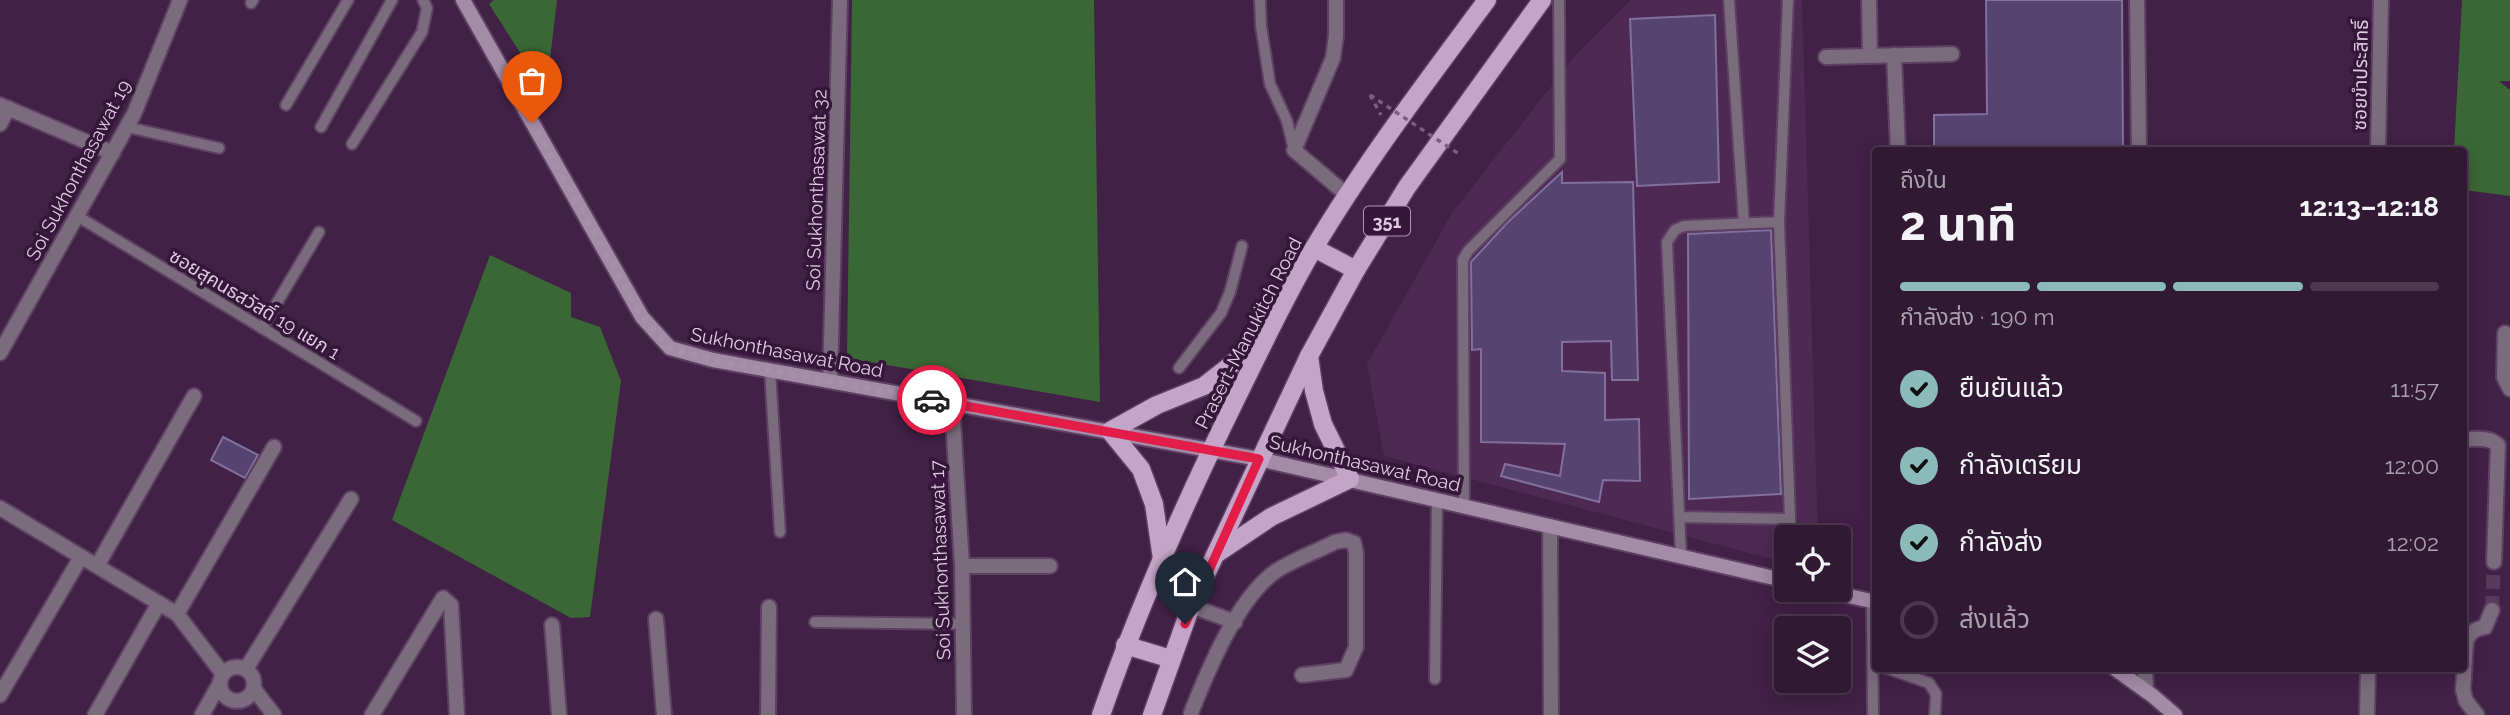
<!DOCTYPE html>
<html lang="th">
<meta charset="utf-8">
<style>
:root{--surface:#311934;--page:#39223c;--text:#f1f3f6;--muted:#a8a0ac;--line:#4c384f;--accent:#8bbbb9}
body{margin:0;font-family:Raleway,"Noto Sans Thai",sans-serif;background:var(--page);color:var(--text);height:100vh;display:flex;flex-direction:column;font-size:26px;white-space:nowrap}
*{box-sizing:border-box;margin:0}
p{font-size:23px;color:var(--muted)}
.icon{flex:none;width:38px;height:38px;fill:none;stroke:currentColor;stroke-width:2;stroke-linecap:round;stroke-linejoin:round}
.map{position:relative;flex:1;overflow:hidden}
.details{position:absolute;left:1872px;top:147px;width:595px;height:525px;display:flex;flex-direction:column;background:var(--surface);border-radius:7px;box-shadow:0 4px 18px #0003,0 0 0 2px var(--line)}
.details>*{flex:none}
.buttons{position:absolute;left:1774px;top:525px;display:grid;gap:14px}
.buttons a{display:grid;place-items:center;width:77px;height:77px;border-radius:7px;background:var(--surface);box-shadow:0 4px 18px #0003,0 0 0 2px var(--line);font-size:35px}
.pin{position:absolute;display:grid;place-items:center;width:60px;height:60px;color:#fff;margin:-72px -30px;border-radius:50% 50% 50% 0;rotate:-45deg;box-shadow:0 0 7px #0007}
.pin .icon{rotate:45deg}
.courier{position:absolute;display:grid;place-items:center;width:70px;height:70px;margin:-35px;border:5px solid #e11d48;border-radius:50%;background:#fff;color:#222;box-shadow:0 2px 9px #0007}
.headline em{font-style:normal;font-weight:700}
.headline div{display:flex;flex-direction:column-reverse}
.headline{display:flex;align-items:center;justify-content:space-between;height:119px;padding:0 28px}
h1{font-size:46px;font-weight:700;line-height:52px}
.bar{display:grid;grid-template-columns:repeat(4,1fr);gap:10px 7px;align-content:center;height:84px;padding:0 28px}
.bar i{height:9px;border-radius:5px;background:var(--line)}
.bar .on{background:var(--accent)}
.bar p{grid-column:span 4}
ol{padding:0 28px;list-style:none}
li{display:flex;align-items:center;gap:21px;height:77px}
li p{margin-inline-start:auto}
li .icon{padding:7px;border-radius:50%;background:var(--accent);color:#111;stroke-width:4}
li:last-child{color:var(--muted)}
li i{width:38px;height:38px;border:4px solid var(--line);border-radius:50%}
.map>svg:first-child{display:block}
.built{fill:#4e2954}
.green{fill:#3b6736}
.building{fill:#564470;stroke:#816f9e;stroke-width:2}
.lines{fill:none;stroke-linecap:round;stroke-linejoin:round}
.minor-tunnel{stroke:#593a5d;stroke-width:14;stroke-dasharray:14 7;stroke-linecap:butt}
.service-casing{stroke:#5d4062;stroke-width:14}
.minor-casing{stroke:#5d4062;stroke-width:18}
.secondary-casing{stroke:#5d4062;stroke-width:18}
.primary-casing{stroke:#5d4062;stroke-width:21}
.path{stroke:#7a5e7e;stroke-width:3.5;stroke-dasharray:5 5;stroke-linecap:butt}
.service{stroke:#7a6b7d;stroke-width:10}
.minor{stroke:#7a6b7d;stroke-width:14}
.secondary{stroke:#a48ba8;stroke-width:14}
.primary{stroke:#c5a4c9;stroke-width:18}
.path-bridge{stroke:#7a5e7e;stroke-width:3.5;stroke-dasharray:5 5;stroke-linecap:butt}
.done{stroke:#a890ab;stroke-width:7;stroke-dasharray:0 12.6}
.route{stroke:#e11d48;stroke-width:9}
.labels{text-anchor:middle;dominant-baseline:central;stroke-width:7;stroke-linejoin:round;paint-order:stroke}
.shield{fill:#36173b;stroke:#ac95af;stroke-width:2}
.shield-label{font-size:18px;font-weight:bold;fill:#dfcbe1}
.street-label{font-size:19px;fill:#dfcbe1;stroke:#36173b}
</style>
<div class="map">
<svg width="2510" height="715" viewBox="0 0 2510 715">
<rect width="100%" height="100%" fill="#412146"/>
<path class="built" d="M 1631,0 L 1802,0 L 1818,537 L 1787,537 L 1787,563 L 1384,456 L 1367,364 L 1452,213 L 1574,57 Z"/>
<g class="green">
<path d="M 494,0 L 557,0 L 546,93 L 489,4 Z"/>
<path d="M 852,0 L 1094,0 L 1100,402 L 847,358 Z"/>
<path d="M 2462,0 L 2510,0 L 2510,81 L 2499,81 L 2510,90 L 2510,196 L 2464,190 L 2464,150 L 2454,150 Z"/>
<path d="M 490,255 L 571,293 L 571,317 L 600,327 L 621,381 L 590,617 L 571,618 L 392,520 Z"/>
</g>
<g class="building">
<path d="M 1986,0 L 2122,0 L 2123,150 L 1934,150 L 1934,115 L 1987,114 Z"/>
<path d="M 1715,15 L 1719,182 L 1637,186 L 1630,19 Z"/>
<path d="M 1562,172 L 1562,183 L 1633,182 L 1638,380 L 1612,380 L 1611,341 L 1562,342 L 1562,371 L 1605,373 L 1605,420 L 1639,419 L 1640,481 L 1603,480 L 1599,502 L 1501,476 L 1505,464 L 1560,476 L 1565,444 L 1481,442 L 1481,349 L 1472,350 L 1471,262 L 1509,221 Z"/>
<path d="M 1771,230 L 1781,494 L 1689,499 L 1688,234 Z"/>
<path d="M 223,437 L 258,455 L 245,478 L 211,460 Z"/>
</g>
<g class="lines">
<path class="minor-tunnel" d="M 2492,610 L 2494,562"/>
<g class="service-casing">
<g id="service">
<path d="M 1260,0 L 1261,26 L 1270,84 L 1287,121 L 1294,150"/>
<path d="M 1729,0 L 1744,223"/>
<path d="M 251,3 L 253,0"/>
<path d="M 286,105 L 348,0"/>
<path d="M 127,127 L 219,148"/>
<path d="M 321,127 L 392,0"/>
<path d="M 352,144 L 422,32 L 427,8 L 423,0"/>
<path d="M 77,216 L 416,421"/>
<path d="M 1779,222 L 1788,0"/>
<path d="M 262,328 L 319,232"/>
<path d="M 1179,368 L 1221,313 L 1230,292 L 1242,246"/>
<path d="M 770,370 L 780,532"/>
<path d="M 1464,506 L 1463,260 L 1468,251 L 1560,159 L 1559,0"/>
<path d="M 1680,517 L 1790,519 L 1779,222 L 1684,226 L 1675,230 L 1667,242 L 1681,557"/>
<path d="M 1790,519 L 1790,537"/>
<path d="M 1872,601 L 1873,715"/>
<path d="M 815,622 L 963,624"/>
<path d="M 1886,668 L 1929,683 L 1936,694 L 1935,715"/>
<path d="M 1435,679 L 1437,500"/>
</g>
</g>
<g class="minor-casing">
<g id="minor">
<path d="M 1336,0 L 1336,36 L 1333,58 L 1294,150 L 1347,195"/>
<path d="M 1869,0 L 1870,56"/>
<path d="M 2137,0 L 2139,150"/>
<path d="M 1894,55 L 1898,150"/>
<path d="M 1826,57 L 1952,54"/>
<path d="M 0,105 L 113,153"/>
<path d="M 0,124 L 8,108"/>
<path d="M 2378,150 L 2381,0"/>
<path d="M 2505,333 L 2504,377 L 2510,389"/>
<path d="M 0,353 L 134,114 L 180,0"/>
<path d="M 830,381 L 840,0"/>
<path d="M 952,403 L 962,566 L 964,715"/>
<path d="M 2467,439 C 2478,439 2489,437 2498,445 L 2494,562"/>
<path d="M 0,508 L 177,614 L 223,674"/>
<path d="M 1550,526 L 1551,715"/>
<path d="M 97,566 L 194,396"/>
<path d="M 962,566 L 1050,566"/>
<path d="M 1191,606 L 1235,622"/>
<path d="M 177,614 L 274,447"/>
<path d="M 656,619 L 664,715"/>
<path d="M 552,625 L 559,715"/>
<circle cx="237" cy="684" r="17"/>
<path d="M 2145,668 L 2146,691"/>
<path d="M 246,669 L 351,499"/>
<path d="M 254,689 L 274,715"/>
<path d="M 0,695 L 81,557"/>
<path d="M 1191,713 C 1208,670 1235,604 1272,574 C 1287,562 1318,551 1335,542 L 1346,540 L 1354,543 L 1356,553 L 1356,647 L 1346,670 L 1302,675"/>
<path d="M 95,715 L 159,603"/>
<path d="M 202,715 L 220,683"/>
<path d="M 372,715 L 443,598 L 451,605 L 457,715"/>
<path d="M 768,715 L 769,607"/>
<path d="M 2367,715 L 2368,668"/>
<path d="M 2477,715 L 2466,701 L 2463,690 L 2466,641 C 2470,632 2475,629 2485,627 L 2492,610"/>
</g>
</g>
<g class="secondary-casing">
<g id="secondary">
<path d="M 463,0 L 642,317 L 670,348 L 713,360 L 1259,459 L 1787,581"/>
<path d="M 1822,590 L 1876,602"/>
<path d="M 2114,668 L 2153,696 L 2175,715"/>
</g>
</g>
<g class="primary-casing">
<g id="primary">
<path d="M 1314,248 L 1356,270"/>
<path d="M 1216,554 L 1271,517 L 1350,479 L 1323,424 L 1314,391 L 1309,356"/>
<path d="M 1162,559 L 1154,504 L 1141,469 L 1110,431 L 1157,405 L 1204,386 L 1264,339"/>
<path d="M 1125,645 L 1171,659"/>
<path d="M 1101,715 C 1138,608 1184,505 1234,403 C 1260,351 1284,298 1314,248 C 1366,161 1427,81 1487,0"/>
<path d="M 1152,715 L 1191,606 L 1309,356 L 1356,270 L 1407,187 L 1542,0"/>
</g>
</g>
<path class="path" d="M 1370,95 L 1381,115"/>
<use href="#service" class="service"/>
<use href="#minor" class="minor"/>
<use href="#secondary" class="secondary"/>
<use href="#primary" class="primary"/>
<path class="path-bridge" d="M 1370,95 L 1459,154"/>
</g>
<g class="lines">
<path class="done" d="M 532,123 L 642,317 L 670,348 L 713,360 L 932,400"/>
<path class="route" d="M 932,400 L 1259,459 L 1185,624"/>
</g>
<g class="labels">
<rect class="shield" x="1364" y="206.5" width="46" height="29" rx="5"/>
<g class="shield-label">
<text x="1387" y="221">351</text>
</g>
<g class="street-label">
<text transform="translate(2360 75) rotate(-89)">ซอยขำประสิทธิ์</text>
<text transform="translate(78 170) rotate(-62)">Soi Sukhonthasawat 19</text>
<text transform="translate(816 190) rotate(-88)">Soi Sukhonthasawat 32</text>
<text transform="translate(255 304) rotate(31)">ซอยสุคนธสวัสดิ์ 19 แยก 1</text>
<text transform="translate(1248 333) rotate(-63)">Prasert-Manukitch Road</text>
<text transform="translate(787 352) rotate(11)">Sukhonthasawat Road</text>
<text transform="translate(1365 463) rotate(13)">Sukhonthasawat Road</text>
<text transform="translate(940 560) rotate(-92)">Soi Sukhonthasawat 17</text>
</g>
</g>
</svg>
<div class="buttons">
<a><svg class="icon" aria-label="locate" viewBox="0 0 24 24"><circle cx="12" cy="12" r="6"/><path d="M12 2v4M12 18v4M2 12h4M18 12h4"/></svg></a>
<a><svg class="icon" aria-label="layers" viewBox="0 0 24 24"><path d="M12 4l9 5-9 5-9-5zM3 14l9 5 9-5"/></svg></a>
</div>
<div class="pin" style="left:532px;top:123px;background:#ea580c"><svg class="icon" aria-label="bag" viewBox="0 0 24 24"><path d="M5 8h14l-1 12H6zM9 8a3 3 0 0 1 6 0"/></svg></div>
<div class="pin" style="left:1185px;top:624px;background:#1f2937"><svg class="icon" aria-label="home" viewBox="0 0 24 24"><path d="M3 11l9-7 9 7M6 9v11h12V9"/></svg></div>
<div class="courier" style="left:932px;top:400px"><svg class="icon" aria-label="car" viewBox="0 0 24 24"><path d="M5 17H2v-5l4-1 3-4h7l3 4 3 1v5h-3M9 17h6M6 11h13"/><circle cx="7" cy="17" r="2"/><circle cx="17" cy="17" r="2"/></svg></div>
<section class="details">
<div class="headline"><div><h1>2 นาที</h1><p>ถึงใน</p></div><em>12:13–12:18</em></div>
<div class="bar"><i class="on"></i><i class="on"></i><i class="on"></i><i></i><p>กำลังส่ง · 190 m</p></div>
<ol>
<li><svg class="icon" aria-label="check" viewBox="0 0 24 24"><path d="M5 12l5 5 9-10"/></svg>ยืนยันแล้ว<p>11:57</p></li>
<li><svg class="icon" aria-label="check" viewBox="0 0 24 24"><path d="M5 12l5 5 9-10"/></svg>กำลังเตรียม<p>12:00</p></li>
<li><svg class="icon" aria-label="check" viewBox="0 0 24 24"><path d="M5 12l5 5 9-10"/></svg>กำลังส่ง<p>12:02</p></li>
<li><i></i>ส่งแล้ว</li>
</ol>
</section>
</div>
